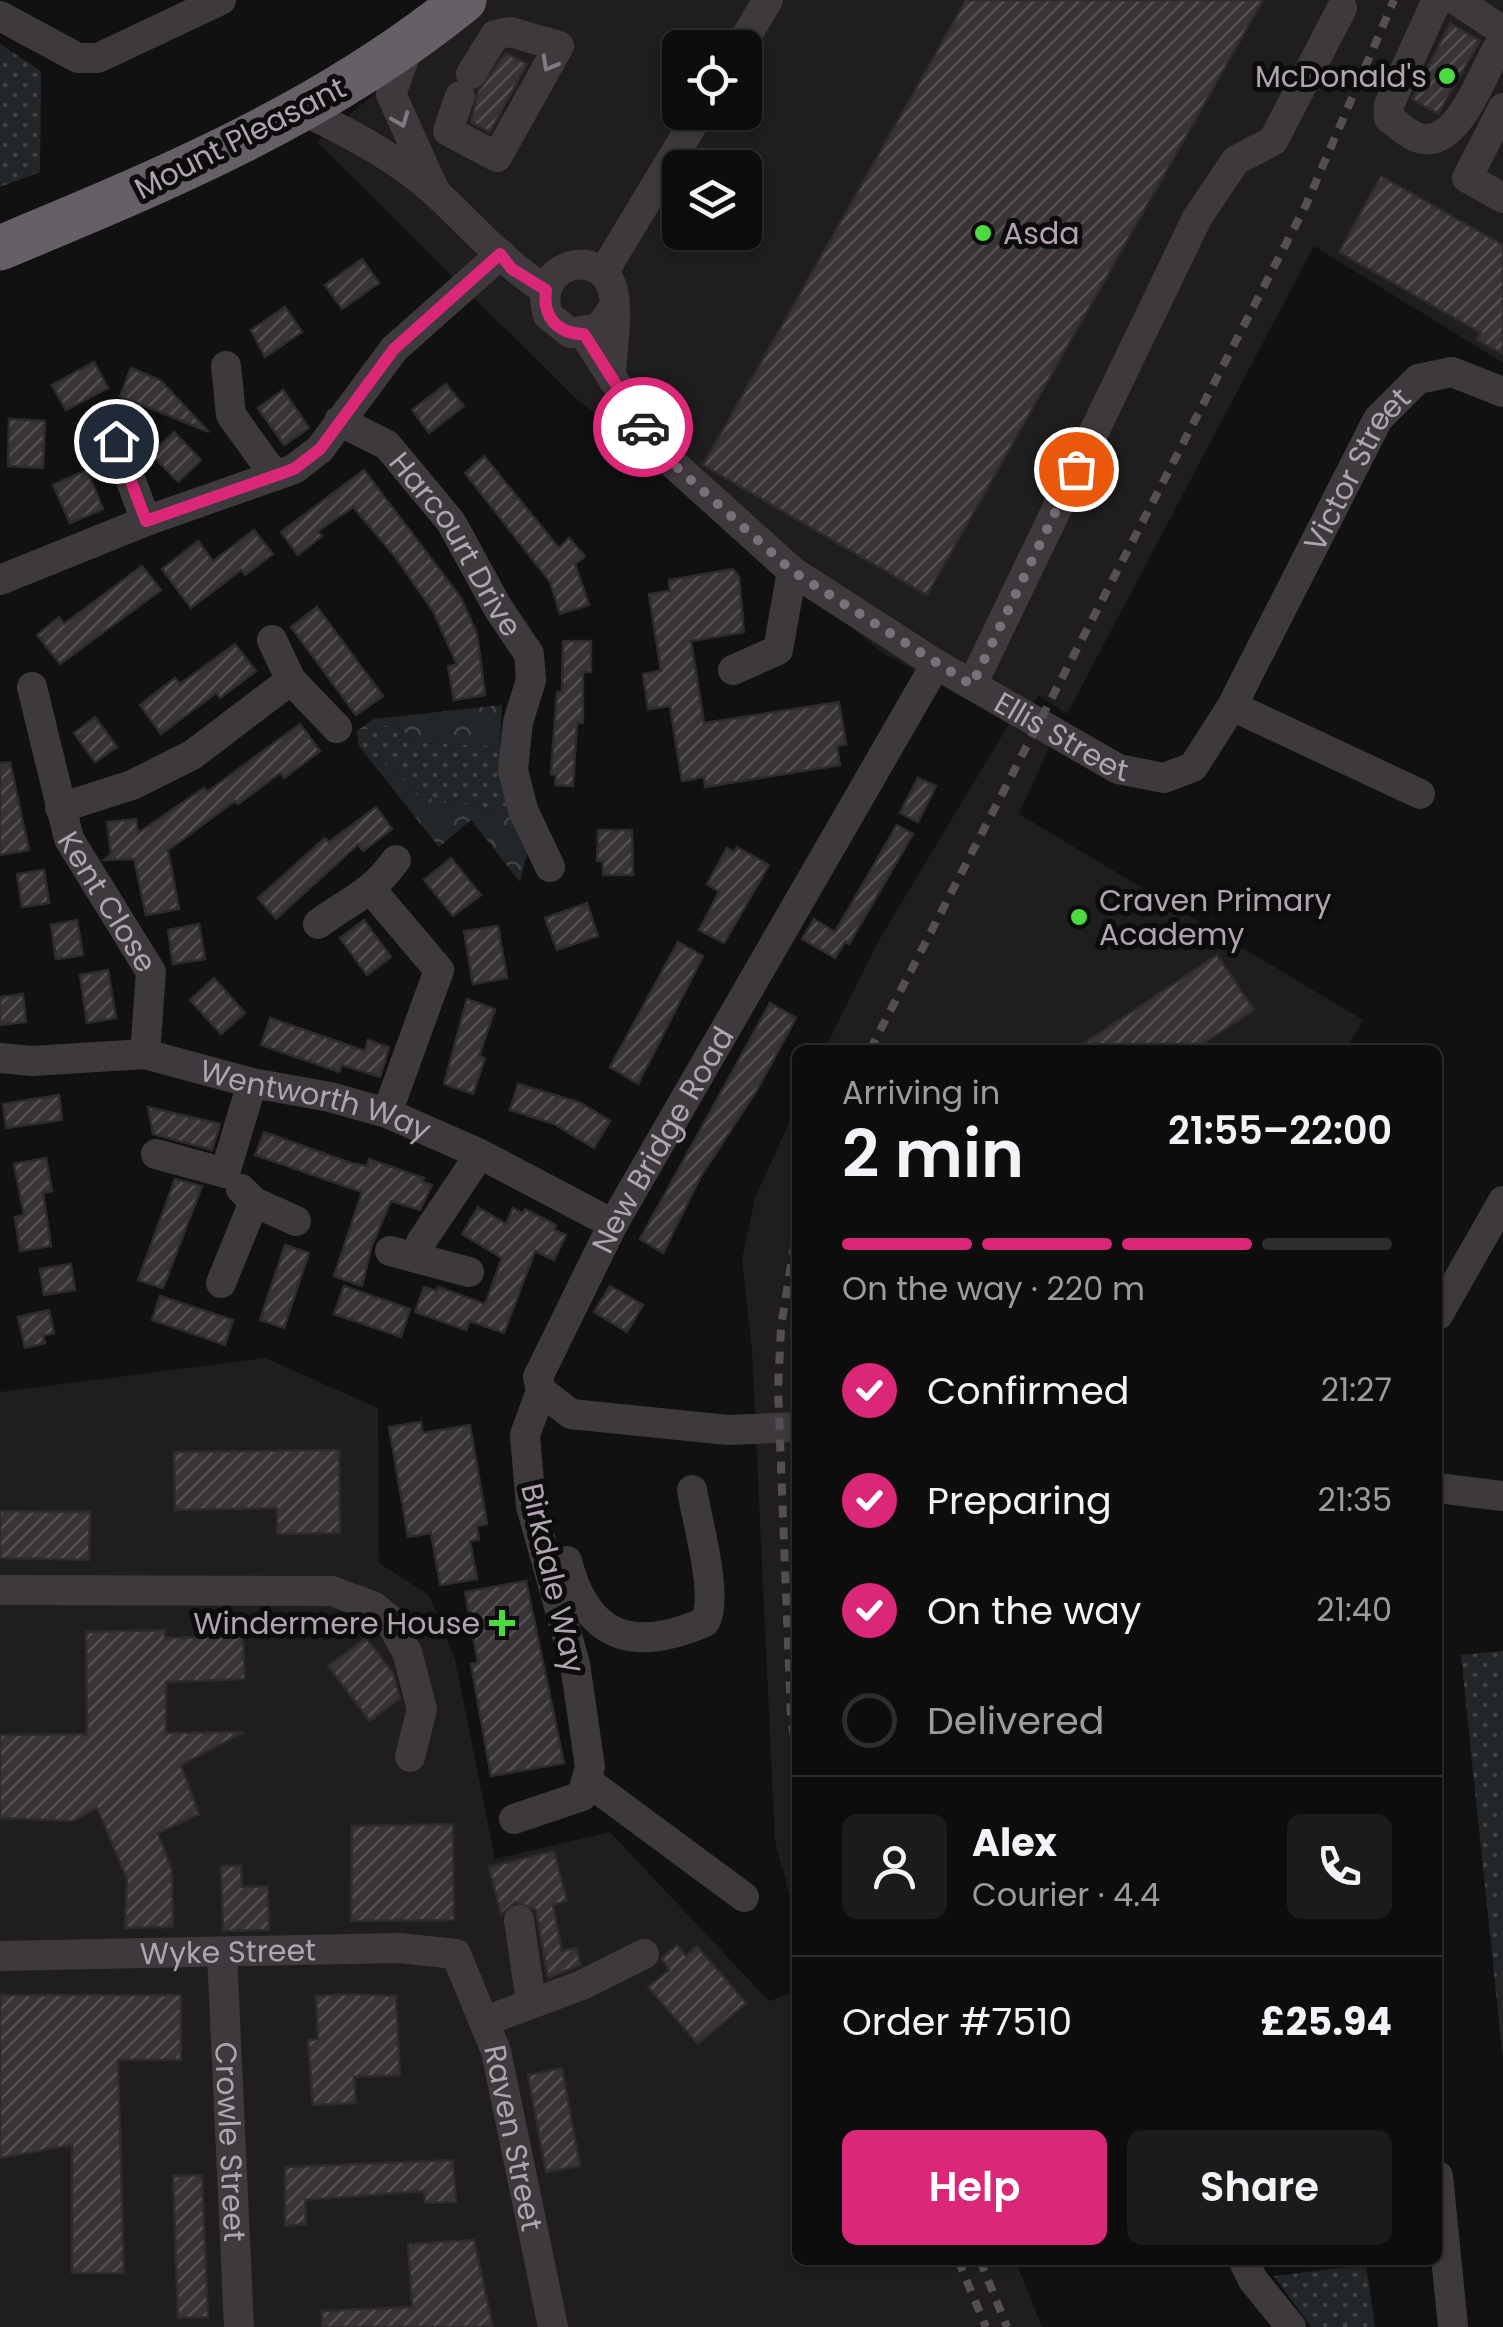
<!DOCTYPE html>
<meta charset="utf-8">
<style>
:root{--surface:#0e0d0e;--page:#1c1b1c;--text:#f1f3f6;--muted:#9b9c9e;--line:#2e2d2e;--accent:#db2777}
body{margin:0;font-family:Poppins,sans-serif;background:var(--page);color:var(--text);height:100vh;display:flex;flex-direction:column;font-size:38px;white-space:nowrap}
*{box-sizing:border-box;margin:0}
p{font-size:32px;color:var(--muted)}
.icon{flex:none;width:55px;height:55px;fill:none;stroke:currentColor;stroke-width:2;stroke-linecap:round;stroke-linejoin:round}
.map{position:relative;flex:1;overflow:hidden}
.sheet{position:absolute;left:792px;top:1045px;width:650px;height:1220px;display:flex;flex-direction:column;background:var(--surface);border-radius:15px;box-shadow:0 2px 8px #0004,0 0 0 2px var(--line)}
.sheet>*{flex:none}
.controls{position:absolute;left:662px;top:30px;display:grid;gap:20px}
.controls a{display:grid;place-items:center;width:100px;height:100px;border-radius:15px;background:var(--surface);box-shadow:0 2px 8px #0004,0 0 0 2px var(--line);font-size:50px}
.pin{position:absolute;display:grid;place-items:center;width:85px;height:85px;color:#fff;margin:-42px;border:5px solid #fff;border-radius:50%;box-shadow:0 2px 10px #0007}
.courier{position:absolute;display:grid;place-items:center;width:100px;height:100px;margin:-50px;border:8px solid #db2777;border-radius:50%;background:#fff;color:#222;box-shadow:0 2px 12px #0007}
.headline em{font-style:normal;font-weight:600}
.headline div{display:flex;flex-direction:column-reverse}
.headline{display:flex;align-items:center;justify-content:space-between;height:170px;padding:0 50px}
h1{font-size:65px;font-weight:600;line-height:75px}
.bar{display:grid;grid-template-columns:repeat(4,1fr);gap:15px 10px;align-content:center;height:120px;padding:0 50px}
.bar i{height:12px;border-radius:8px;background:var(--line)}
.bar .on{background:var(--accent)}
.bar p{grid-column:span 4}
.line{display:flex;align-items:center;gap:25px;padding:0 50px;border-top:2px solid var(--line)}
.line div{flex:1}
.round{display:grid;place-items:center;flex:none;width:105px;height:105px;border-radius:15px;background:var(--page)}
ol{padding:0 50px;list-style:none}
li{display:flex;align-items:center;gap:30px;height:110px}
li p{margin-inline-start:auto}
li .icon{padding:10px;border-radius:50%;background:var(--accent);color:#fff;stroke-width:4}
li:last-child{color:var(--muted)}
li i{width:55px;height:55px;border:5px solid var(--line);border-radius:50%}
.action{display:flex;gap:20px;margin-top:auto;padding:20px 50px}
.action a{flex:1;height:115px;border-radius:15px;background:var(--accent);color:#fff;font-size:40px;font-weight:600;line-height:115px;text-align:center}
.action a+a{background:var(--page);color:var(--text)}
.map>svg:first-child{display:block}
.built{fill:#1f1d1e;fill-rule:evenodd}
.green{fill:url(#green-dots)}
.forest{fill:url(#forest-crowns)}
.building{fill:url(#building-hatch);stroke:#2e2b2d;stroke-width:2.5}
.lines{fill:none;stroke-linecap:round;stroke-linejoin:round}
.minor{stroke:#3e393d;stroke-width:30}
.highway{stroke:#675f67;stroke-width:45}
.rail{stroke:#554f55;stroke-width:8;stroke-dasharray:12 10;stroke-linecap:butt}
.oneway{stroke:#837983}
.done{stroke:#797179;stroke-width:10;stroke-dasharray:0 18}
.route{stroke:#db2777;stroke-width:12}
.poi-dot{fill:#4cda41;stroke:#0d0c0d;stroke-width:4}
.labels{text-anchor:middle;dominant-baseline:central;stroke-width:10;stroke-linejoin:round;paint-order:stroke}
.poi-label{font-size:30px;fill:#b1a4b1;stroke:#0d0c0d;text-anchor:end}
.street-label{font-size:30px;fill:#b1a4b1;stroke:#0d0c0d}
</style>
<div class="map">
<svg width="1503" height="2327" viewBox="0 0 1503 2327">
<defs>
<pattern id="green-dots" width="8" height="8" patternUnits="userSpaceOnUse" patternTransform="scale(2.5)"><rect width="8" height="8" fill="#222629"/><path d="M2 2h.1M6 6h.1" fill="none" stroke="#404246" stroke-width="1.8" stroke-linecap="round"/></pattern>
<pattern id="forest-crowns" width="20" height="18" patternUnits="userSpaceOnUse" patternTransform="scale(2.5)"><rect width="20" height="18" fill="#222629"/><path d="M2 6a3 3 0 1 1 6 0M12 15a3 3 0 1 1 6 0" fill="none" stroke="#404246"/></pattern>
<pattern id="building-hatch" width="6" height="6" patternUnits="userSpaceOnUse" patternTransform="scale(2.5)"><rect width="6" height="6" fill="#373336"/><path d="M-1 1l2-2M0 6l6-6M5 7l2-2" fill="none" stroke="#524e51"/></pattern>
</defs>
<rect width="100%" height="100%" fill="#121112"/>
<g class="built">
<path d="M 486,0 L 1503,0 L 1503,363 L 1314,246 L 1067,714 L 1038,695 L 1020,728 L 1051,743 L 1019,814 L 1363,1020 L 1346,1050 L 824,1050 L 879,940 L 1009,724 L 880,651 L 571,394 L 317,142 ZM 680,48 L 745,48 L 745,112 L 680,112 ZM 680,168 L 745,168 L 745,232 L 680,232 Z"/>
<path d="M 797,1105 L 797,1922 L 775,1841 L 752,1351 L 742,1259 L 755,1198 Z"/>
<path d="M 265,1358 L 378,1408 L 379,1563 L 429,1595 L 455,1659 L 495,1859 L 610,1832 L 769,2001 L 797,1991 L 798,2260 L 1015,2260 L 1042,2327 L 0,2327 L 0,1392 Z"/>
</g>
<g class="green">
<path d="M 0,44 L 41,71 L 40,172 L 0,187 Z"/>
<path d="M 392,724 L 420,743 L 500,746 L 500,764 L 513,803 L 496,810 L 417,796 L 403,776 L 359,746 L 357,731 Z"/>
<path d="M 1503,1651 L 1503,2060 L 1461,1655 Z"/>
<path d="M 1366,2265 L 1375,2327 L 1311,2327 L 1274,2276 Z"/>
</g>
<g class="forest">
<path d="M 502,705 L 500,746 L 420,743 L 392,724 L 357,731 L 374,719 Z"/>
<path d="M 359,746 L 403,776 L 417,796 L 495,810 L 513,803 L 530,841 L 520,882 L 471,820 L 439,847 Z"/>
</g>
<g class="building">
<path d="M 966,0 L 1263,0 L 927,595 L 703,465 Z"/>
<path d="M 1450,23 L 1480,41 L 1438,114 L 1412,99 Z"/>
<path d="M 506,53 L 527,64 L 490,132 L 471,122 L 478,91 Z"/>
<path d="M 1381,176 L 1503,245 L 1503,354 L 1477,340 L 1481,333 L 1339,252 Z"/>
<path d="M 362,259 L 379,283 L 342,309 L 325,285 Z"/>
<path d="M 285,307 L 302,332 L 265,357 L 251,330 Z"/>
<path d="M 94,362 L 108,388 L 66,410 L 52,385 Z"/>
<path d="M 131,368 L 160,380 L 209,432 L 120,396 Z"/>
<path d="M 446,384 L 464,406 L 429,433 L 412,410 Z"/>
<path d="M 283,390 L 309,428 L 284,445 L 258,408 Z"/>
<path d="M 9,419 L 45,421 L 43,468 L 8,466 Z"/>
<path d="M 174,432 L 201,460 L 178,482 L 151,454 Z"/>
<path d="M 484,456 L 559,548 L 569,538 L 585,556 L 575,564 L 589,605 L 560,614 L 550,582 L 465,473 Z"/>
<path d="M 87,470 L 103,509 L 70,523 L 53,485 Z"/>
<path d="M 364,470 L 461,598 L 477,634 L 485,695 L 454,700 L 448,666 L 457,665 L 433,611 L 396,558 L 353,507 L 318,531 L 322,536 L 298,555 L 281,532 Z"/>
<path d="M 254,530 L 273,554 L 245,575 L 241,570 L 191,608 L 162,569 L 198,541 L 213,561 Z"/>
<path d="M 142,566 L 161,590 L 60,664 L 37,635 L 59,617 L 64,624 Z"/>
<path d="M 733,569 L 739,577 L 744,632 L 691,641 L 704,723 L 839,702 L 846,744 L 837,746 L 840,765 L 705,787 L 704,777 L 682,781 L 670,706 L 648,709 L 643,674 L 661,671 L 649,594 L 670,591 L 669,580 Z"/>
<path d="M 317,607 L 383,696 L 356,715 L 291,627 Z"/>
<path d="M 563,641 L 591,641 L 591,672 L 583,672 L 583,723 L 577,723 L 573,786 L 555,785 L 556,775 L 551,774 L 557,692 L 562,692 Z"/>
<path d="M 235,644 L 256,671 L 220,698 L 216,693 L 161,734 L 140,705 L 175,678 L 180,684 Z"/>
<path d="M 95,717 L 117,747 L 95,762 L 74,733 Z"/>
<path d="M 300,724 L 320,751 L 284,778 L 280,773 L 238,804 L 235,801 L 168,850 L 179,909 L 146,915 L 134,859 L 104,860 L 111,854 L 107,822 L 136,819 L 138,833 L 204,788 L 207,792 Z"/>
<path d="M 10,762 L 29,850 L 0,855 L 0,763 Z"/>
<path d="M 918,778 L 936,786 L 918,822 L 900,813 Z"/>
<path d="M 376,807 L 392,829 L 363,851 L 358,844 L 276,919 L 258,898 L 325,838 L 329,842 Z"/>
<path d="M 897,825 L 913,834 L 849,944 L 845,942 L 835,958 L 802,939 L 814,919 L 835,932 Z"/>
<path d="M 598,830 L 632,830 L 633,875 L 603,875 L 603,861 L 597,861 Z"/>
<path d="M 737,847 L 769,865 L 724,943 L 699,930 L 719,892 L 707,884 L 727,848 L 734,852 Z"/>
<path d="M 451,858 L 481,895 L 453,916 L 424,880 Z"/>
<path d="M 44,870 L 49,903 L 22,907 L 17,874 Z"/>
<path d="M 587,903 L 598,936 L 557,950 L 545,918 Z"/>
<path d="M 77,920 L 83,955 L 56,959 L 51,925 Z"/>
<path d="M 364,920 L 391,957 L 367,975 L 340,938 Z"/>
<path d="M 199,924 L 205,959 L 173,964 L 168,930 Z"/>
<path d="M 498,926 L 507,978 L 473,984 L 464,931 Z"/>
<path d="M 678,942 L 703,956 L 638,1084 L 610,1067 Z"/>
<path d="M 1217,955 L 1254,1010 L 1193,1050 L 1074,1050 Z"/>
<path d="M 108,970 L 116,1018 L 87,1023 L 80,975 Z"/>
<path d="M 214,978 L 245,1013 L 221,1034 L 190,1000 Z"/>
<path d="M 23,994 L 26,1022 L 0,1025 L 0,997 Z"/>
<path d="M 467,999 L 495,1009 L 479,1056 L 485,1058 L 473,1094 L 444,1084 Z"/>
<path d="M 770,1003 L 796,1018 L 757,1090 L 701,1176 L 663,1253 L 640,1239 Z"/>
<path d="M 270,1018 L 365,1051 L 368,1040 L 389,1047 L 380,1077 L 342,1065 L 339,1072 L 261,1045 Z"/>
<path d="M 518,1084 L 581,1103 L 610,1121 L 594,1148 L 554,1124 L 510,1110 Z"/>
<path d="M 59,1095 L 62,1120 L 6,1128 L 3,1104 Z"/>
<path d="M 148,1107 L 220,1124 L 212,1150 L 153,1134 Z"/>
<path d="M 264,1132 L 351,1163 L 367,1166 L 369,1159 L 424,1178 L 422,1182 L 432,1185 L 420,1210 L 391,1201 L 372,1245 L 362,1286 L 334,1276 L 362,1192 L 255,1155 Z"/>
<path d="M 46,1158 L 52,1191 L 43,1193 L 51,1246 L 20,1251 L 15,1217 L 24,1215 L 14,1164 Z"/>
<path d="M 175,1179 L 202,1186 L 163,1288 L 138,1280 Z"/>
<path d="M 478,1207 L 506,1224 L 513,1208 L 523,1213 L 525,1209 L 556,1225 L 554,1230 L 566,1235 L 554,1260 L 535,1251 L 504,1333 L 470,1321 L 466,1330 L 415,1312 L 424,1287 L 437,1291 L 438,1287 L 485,1304 L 502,1258 L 462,1234 Z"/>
<path d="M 285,1245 L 309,1253 L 284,1328 L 260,1320 Z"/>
<path d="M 71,1264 L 75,1290 L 44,1295 L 40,1269 Z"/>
<path d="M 344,1286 L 410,1309 L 401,1337 L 334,1314 Z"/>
<path d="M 610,1286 L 643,1305 L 627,1332 L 594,1312 Z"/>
<path d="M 160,1296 L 233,1320 L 225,1345 L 152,1320 Z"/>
<path d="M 49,1310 L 54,1333 L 43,1336 L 45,1343 L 25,1348 L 18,1317 Z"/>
<path d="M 421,1422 L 423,1433 L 470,1425 L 487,1524 L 477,1526 L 479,1540 L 470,1541 L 477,1579 L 440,1585 L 431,1533 L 408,1537 L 389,1427 Z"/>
<path d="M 339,1450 L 340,1533 L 277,1534 L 277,1508 L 175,1510 L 174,1452 Z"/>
<path d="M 0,1511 L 90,1512 L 89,1560 L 0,1558 Z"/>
<path d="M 526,1581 L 564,1763 L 491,1776 L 471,1664 L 478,1663 L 465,1592 Z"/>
<path d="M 165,1630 L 165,1638 L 243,1636 L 245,1679 L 166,1682 L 166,1733 L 244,1732 L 181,1765 L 199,1814 L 158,1833 L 172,1870 L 173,1927 L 125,1928 L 127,1879 L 97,1808 L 73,1821 L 0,1818 L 0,1735 L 87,1734 L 86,1632 Z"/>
<path d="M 366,1638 L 393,1673 L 400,1698 L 370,1721 L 328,1666 Z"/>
<path d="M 453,1824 L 454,1920 L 351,1921 L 352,1826 Z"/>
<path d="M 554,1851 L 567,1901 L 553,1905 L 562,1951 L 577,1948 L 580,1965 L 548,1978 L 536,1910 L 515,1902 L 501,1915 L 489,1867 Z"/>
<path d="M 221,1866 L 241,1866 L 242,1887 L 268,1886 L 269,1930 L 223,1931 Z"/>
<path d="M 677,1945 L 686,1956 L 697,1946 L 746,2003 L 698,2044 L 648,1987 L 669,1970 L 662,1958 Z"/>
<path d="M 348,1994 L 396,1996 L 400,2075 L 354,2077 L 356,2103 L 313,2105 L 308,2040 L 318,2039 L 316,1996 Z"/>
<path d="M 0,1995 L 181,1995 L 181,2060 L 118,2060 L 124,2273 L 72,2273 L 72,2145 L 0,2158 Z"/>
<path d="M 562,2068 L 580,2166 L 546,2172 L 528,2075 Z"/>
<path d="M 453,2160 L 456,2202 L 425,2203 L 424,2191 L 305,2200 L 306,2224 L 285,2226 L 285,2167 Z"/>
<path d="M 202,2175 L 208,2317 L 178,2318 L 173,2176 Z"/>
<path d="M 474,2240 L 493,2327 L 322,2327 L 322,2311 L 412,2307 L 408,2244 Z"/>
</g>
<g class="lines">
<g class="minor">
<path d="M 1437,0 L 1389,105 L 1389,118 C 1397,124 1406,133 1416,137 C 1456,153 1481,77 1497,49 L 1503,52"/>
<path d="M 1456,0 L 1503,31"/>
<path d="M 0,16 L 78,58 L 98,58 L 221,0"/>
<path d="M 409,45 L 391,94 L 434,189"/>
<path d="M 739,48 L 768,0"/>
<path d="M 460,96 L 448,131 L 497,157 L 559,46 L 510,32 L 495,35 L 471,74"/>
<path d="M 1503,108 L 1467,178 L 1503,198"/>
<path d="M 304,111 C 349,133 398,158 436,193 C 473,227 503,263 546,290"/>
<path d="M 603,273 L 700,112"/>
<path id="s1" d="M 584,334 L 660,452 L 792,571 L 936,664 L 1118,769 L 1164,778 L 1193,767 L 1232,706 L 1378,419 L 1418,379 L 1452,372 L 1503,392"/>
<path d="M 226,366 L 231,415 L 275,476"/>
<path d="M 611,377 C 611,351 619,315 613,291 C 602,245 531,263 548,315 L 570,333 L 599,328 L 613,309"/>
<path id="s2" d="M 339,421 L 387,445 L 451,522 L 498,608 L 529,654 L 531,680 L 518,722 L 513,770 L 523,810 L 550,867"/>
<path d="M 116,441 L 146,521"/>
<path d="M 0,580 L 146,521 L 294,469 L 320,449 L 394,349 L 501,254"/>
<path d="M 272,640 L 291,680 L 337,728"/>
<path d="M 733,670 L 778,650 L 792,571"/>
<path d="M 972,685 L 1197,218 L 1236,160 L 1273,141 L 1342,8"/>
<path id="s3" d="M 32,687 L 69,839 L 151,972 L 145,1054"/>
<path d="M 1232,706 L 1420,794"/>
<path d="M 60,808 L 132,785 L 192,755 L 291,680"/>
<path d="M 373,892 L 439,970 L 387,1113"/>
<path d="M 318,924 C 352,898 369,897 396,860"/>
<path id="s4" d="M 0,1058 L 32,1061 L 145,1054 L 252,1083 L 330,1097 L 387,1113 L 480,1154 L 613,1224"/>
<path d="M 156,1154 L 225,1173 L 252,1083"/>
<path d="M 241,1189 L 254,1202 L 296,1221"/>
<path d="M 390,1251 L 469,1272"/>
<path d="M 416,1258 L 421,1242 L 480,1154"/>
<path d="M 221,1283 L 254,1202"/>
<path d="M 1438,1315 L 1503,1201"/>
<path id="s5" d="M 798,1427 L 728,1430 L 571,1414 L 541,1391 L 538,1377 L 613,1224 L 936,664"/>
<path d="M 1438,1488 L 1503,1496"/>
<path d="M 567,1561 C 587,1639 633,1653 705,1622 C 719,1596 697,1521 692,1490"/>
<path d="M 0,1590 L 332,1591 L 373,1606 L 388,1618 L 407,1652 L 422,1709 L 410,1757"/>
<path d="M 587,1781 L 744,1897"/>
<path d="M 514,1819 L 582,1796 L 590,1767 L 575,1664 L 531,1506 L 525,1435 L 541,1391"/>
<path d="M 519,1920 L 531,2003"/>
<path id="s6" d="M 222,1954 L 239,2327"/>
<path id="s7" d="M 0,1956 L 399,1948 L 456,1954 L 496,2051 L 553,2327"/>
<path d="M 485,2021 L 582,1985 L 644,1954"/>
<path d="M 1438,2176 L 1453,2327"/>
<path d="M 1243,2260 L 1253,2280 L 1291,2327"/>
</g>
<path class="highway" d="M 0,248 C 164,180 325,113 464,0"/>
<g class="rail">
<path d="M 870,1050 L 1306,205 L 1394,0"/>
<path d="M 798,1221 L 781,1327 L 778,1389 L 791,1718 L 798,1763"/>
<path d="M 958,2260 L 986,2327"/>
<path d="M 980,2260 L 1007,2327"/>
</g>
</g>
<defs><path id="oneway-chevron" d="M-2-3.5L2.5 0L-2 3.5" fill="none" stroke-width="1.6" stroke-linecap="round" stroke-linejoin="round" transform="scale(2.5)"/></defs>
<g class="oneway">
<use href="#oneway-chevron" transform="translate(549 64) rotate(119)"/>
<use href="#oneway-chevron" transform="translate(401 120) rotate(68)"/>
</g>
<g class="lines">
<path class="done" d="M 643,427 L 660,452 L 792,571 L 972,685 L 1076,469"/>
<path class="route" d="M 116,441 L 146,521 L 294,469 L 320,449 L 394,349 L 500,254 L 512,269 L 546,290 C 542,316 557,334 584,334 L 643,427"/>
</g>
<g class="poi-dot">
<circle cx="1447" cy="76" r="10"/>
<circle cx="983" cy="233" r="10"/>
<circle cx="1079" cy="917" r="10"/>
<path d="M497 1608h10v10h10v10h-10v10h-10v-10h-10v-10h10z"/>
</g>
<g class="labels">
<g class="poi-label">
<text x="1427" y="76">McDonald's</text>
<text x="1003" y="233" text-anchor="start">Asda</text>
<text x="1099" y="900" text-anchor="start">Craven Primary<tspan x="1099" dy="34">Academy</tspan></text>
<text x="480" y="1623">Windermere House</text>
</g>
<g class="street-label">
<text transform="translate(240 138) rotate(-27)">Mount Pleasant</text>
<text stroke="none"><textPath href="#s1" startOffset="1118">Victor Street</textPath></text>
<text stroke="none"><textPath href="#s2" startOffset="175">Harcourt Drive</textPath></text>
<text stroke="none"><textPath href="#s1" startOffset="635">Ellis Street</textPath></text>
<text stroke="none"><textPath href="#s3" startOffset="230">Kent Close</textPath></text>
<text stroke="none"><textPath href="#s4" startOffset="322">Wentworth Way</textPath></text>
<text stroke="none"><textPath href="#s5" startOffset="548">New Bridge Road</textPath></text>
<text transform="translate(553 1578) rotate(77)">Birkdale Way</text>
<text stroke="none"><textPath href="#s7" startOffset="228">Wyke Street</textPath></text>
<text stroke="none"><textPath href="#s7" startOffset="650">Raven Street</textPath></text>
<text stroke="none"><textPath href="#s6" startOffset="188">Crowle Street</textPath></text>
</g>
</g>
</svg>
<div class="controls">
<a><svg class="icon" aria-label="locate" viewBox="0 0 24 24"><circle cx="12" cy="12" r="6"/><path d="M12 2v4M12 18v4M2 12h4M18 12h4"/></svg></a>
<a><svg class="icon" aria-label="layers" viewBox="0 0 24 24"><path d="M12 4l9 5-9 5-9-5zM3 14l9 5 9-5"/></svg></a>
</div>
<div class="pin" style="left:1076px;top:469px;background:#ea580c"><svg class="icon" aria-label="bag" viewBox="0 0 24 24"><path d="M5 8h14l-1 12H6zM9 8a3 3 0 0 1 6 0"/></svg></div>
<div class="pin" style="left:116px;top:441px;background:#1f2937"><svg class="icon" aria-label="home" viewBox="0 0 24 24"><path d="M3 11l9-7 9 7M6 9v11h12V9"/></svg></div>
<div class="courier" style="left:643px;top:427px"><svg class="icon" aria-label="car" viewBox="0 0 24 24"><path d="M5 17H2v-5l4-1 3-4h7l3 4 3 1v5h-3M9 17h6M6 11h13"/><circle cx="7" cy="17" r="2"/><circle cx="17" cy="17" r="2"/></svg></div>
<section class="sheet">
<div class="headline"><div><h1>2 min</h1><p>Arriving in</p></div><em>21:55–22:00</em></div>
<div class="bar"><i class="on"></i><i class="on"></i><i class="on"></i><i></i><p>On the way · 220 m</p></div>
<ol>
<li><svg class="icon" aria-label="check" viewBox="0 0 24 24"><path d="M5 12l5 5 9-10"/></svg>Confirmed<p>21:27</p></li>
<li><svg class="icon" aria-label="check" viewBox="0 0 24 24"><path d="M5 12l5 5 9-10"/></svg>Preparing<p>21:35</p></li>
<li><svg class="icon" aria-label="check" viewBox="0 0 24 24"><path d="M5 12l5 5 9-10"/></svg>On the way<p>21:40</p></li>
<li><i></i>Delivered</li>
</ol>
<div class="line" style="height:180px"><a class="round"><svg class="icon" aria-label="person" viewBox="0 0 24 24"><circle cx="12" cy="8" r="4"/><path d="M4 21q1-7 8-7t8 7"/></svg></a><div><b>Alex</b><p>Courier · 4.4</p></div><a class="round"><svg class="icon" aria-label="phone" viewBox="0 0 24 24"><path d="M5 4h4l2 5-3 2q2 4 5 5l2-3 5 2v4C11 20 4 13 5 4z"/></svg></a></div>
<div class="line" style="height:130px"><div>Order #7510</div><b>£25.94</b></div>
<div class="action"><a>Help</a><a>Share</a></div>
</section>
</div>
